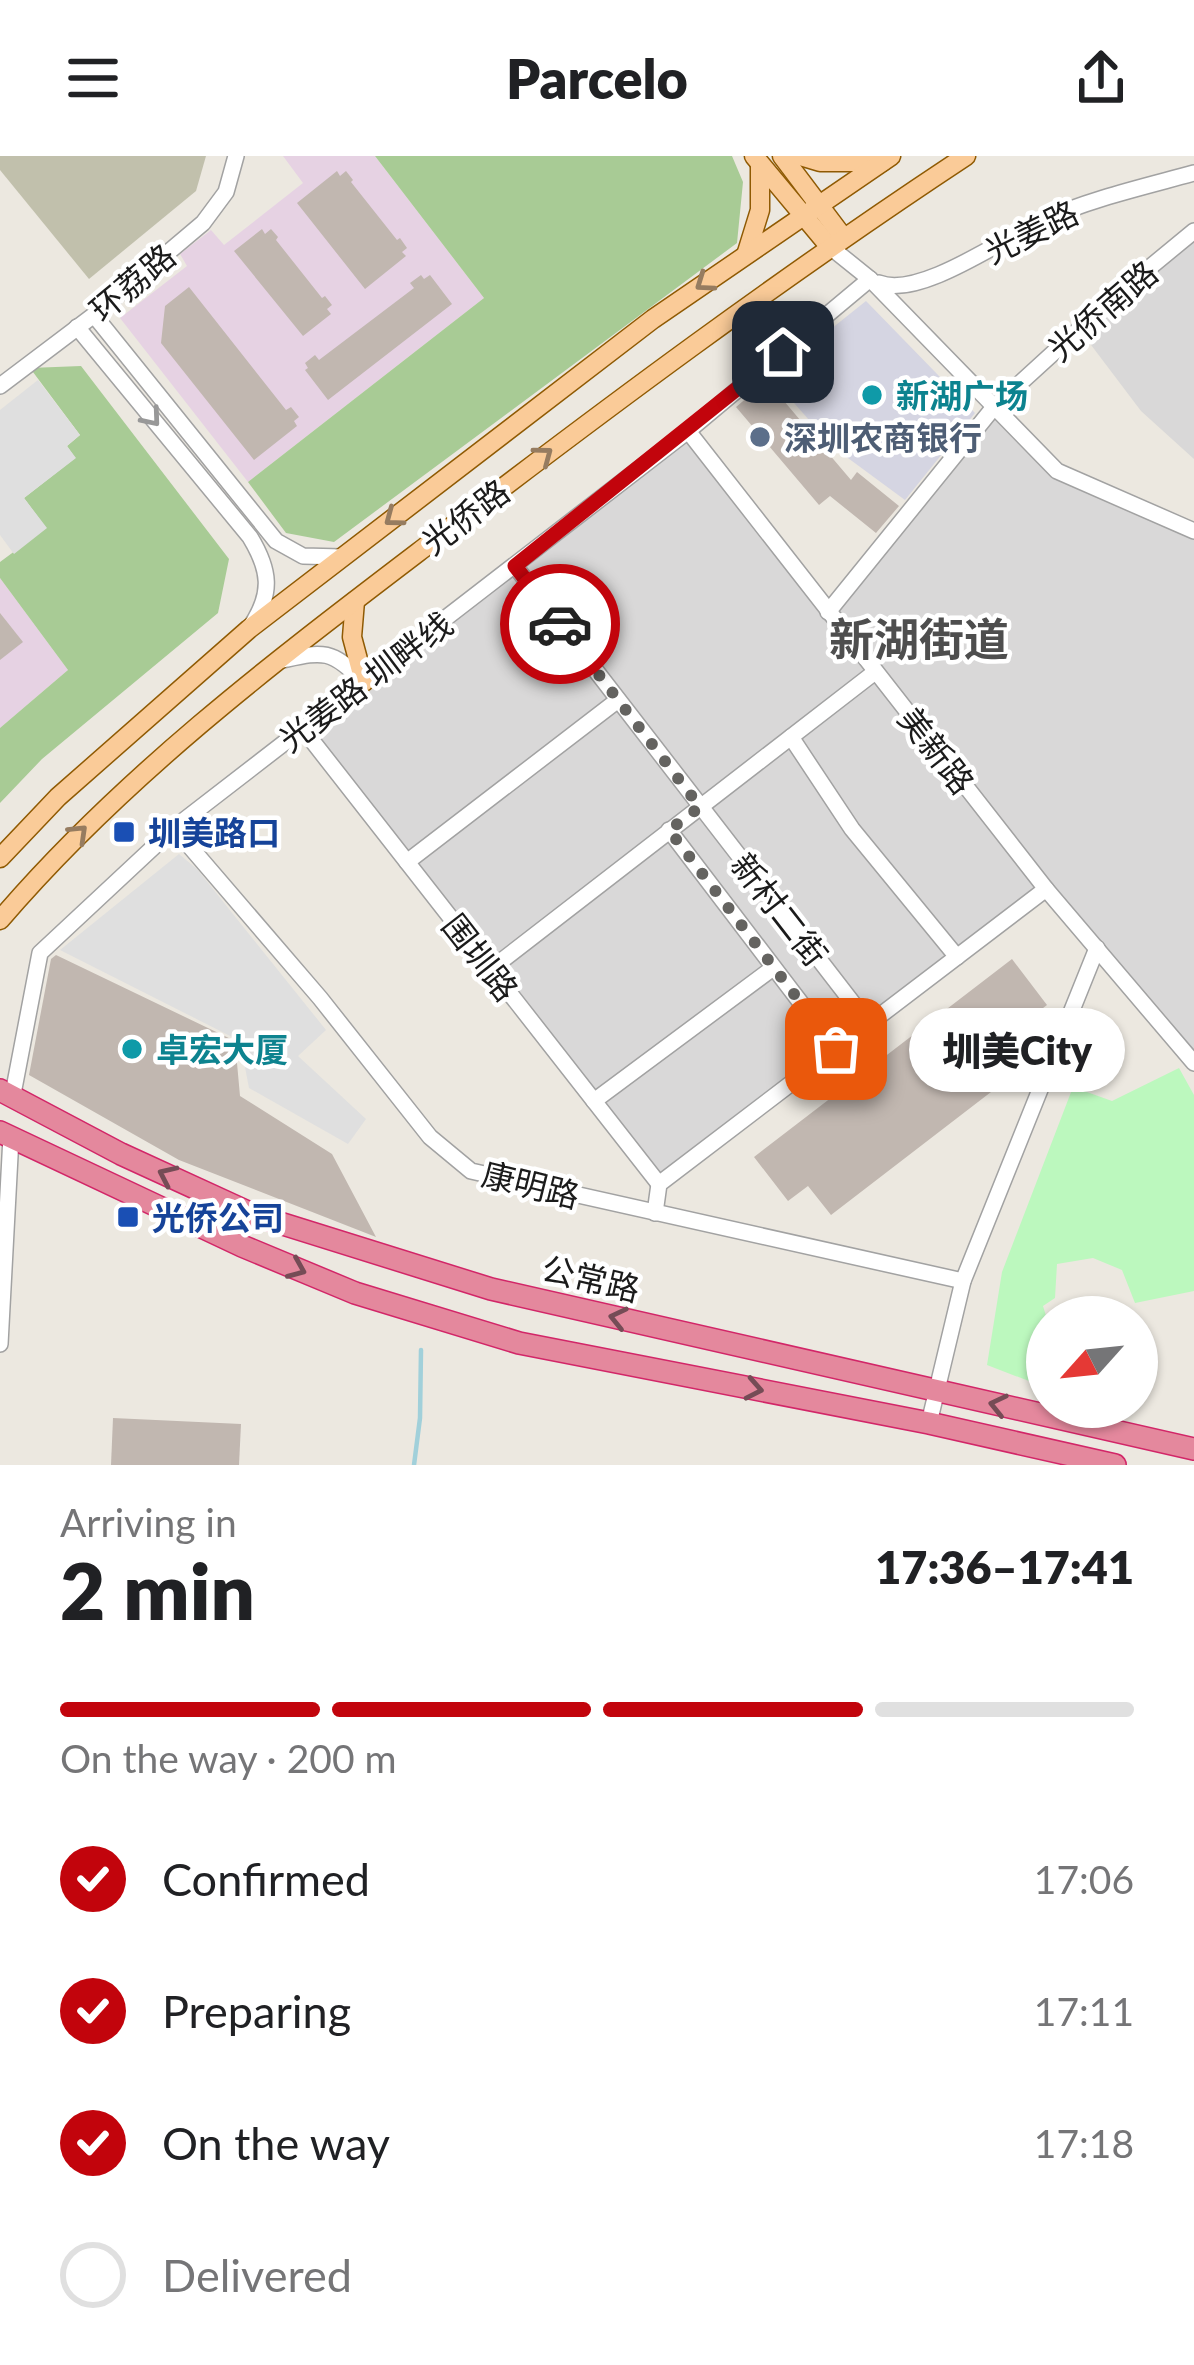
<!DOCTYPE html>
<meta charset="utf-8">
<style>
:root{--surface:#fff;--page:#f6f6f6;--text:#202124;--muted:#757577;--line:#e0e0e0;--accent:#c2040c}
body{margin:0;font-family:Lato,"Noto Sans SC",sans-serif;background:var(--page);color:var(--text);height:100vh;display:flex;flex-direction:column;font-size:45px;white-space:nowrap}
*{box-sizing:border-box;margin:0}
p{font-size:39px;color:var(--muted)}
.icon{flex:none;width:66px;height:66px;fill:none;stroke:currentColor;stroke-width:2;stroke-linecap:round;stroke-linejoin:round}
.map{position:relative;height:1309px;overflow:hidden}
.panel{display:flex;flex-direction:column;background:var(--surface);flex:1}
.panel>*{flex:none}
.needle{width:78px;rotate:243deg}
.buttons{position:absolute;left:1026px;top:1140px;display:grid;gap:24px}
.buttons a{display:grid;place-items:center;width:132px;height:132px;border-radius:50%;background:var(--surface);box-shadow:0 3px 9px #0004;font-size:60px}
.pin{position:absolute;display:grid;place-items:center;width:102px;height:102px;color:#fff;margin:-51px;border-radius:24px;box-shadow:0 6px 18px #0006}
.courier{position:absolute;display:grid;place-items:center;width:120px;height:120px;margin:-60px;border:9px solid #c2040c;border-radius:50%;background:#fff;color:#222;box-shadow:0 3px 15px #0007}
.bubble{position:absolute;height:84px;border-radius:42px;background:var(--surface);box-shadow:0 3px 9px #0004;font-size:39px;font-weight:800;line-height:84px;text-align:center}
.headline em{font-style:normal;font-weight:800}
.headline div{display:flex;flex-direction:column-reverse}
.headline{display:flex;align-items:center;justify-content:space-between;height:204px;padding:0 60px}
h1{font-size:78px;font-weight:800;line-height:90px}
.bar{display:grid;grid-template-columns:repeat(4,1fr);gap:18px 12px;align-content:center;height:144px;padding:0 60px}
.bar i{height:15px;border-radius:9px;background:var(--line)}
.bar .selected{background:var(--accent)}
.bar p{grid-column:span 4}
ol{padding:0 60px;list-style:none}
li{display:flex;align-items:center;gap:36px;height:132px}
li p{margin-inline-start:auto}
li .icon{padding:12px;border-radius:50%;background:var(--accent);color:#fff;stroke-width:4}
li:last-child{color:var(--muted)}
li i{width:66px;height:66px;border:6px solid var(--line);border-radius:50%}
header{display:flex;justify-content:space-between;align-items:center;height:156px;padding:0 60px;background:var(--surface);font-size:54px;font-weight:800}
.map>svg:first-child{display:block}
.residential{fill:#d9d8d8}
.industrial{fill:#e6d2e3}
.construction{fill:#c1c0ac}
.forest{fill:#a8cb95}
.park{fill:#bcf8be}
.parking{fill:#dfdfdf}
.plaza{fill:#d5d5e2}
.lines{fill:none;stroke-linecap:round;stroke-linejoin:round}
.stream{stroke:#a1d0da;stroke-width:4.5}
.building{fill:#c1b7b0}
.minor-casing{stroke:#a2a2a2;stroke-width:18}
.major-casing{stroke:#8f5a03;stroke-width:21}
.highway-casing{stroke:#d22668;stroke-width:24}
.minor{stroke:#fff;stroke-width:15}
.major{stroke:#facb98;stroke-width:18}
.highway{stroke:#e4889d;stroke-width:21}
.oneway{stroke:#967c60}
.oneway2{stroke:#989898}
.oneway3{stroke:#754c56}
.done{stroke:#646360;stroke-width:12;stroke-dasharray:0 21.6}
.route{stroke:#c2040c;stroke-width:15}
.culture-dot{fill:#0f9aa8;stroke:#fff;stroke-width:4.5}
.service-dot{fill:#5c6f8a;stroke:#fff;stroke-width:4.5}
.transit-dot{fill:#1a4fb4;stroke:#fff;stroke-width:4.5}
.labels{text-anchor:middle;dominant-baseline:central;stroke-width:9;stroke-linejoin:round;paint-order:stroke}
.street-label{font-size:33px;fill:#1b1b1b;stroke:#fff}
.culture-label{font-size:33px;font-weight:bold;fill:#0d838f;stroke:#fff;text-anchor:start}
.service-label{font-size:33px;font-weight:bold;fill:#4e5e75;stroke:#fff;text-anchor:start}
.transit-label{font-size:33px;font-weight:bold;fill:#164399;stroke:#fff;text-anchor:start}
.district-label{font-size:45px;font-weight:bold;fill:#4e4e4e;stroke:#fff}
</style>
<header><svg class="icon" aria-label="menu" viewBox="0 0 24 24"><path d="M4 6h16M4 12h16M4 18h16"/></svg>Parcelo<svg class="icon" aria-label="share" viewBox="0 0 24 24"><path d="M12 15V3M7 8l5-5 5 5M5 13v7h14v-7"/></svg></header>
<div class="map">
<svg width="1194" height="1309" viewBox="0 0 1194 1309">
<rect width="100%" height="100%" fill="#ece8e0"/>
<g class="residential">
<path d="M 1194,77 L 1194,303 L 1141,255 L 1079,173 Z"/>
<path d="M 994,251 L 1057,315 L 1194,375 L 1194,907 L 1046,733 L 659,1028 L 303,573 L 688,275 L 828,455 Z"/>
</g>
<g class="industrial">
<path d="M 283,0 L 375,0 L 484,142 L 248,326 L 120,162 L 187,110 L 180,98 L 211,74 L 224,89 L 303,27 Z"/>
<path d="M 0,422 L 68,514 L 0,572 Z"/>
</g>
<path class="construction" d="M 0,0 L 206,0 L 196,35 L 89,123 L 0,14 Z"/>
<g class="forest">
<path d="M 375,0 L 732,0 L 743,26 L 737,87 L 334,386 L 286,377 L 248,326 L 484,142 Z"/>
<path d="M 81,210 L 229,403 L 218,457 L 42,603 L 0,647 L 0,572 L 68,514 L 0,422 L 0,406 L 46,372 L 24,342 L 75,302 L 67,290 L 80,279 L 30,212 Z"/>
</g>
<path class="park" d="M 1179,912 L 1194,939 L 1194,1135 L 1135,1147 L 1122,1114 L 1093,1102 L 1057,1108 L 1055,1142 L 1043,1150 L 1047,1163 L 1047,1232 L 987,1209 L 1002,1116 L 1073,931 L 1112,945 Z"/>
<g class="parking">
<path d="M 38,224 L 80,279 L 67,290 L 76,302 L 24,342 L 47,372 L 14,398 L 0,379 L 0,254 Z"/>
<path d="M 179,698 L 197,713 L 326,874 L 298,900 L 366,963 L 348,988 L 249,932 L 240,885 L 60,794 Z"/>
</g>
<path class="plaza" d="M 866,145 L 975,257 L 905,344 L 833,291 L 771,221 Z"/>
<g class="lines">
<path class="stream" d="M 414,1309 L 420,1262 L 421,1194"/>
</g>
<g class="building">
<path d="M 337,15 L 340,20 L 346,15 L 353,24 L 351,26 L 397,84 L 400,82 L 407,92 L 402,96 L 406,100 L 365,133 L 297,47 Z"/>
<path d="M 262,73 L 265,78 L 271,73 L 278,81 L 276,84 L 322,142 L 325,140 L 332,149 L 327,153 L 331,158 L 303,180 L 234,95 Z"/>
<path d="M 421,119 L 424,123 L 430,119 L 452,148 L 328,244 L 305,214 L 308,212 L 305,207 L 315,199 L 319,204 L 414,132 L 410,127 Z"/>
<path d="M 189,131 L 286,254 L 291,251 L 299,261 L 294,265 L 297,270 L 254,304 L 161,187 L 165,150 Z"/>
<path d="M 767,225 L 851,324 L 857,316 L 899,350 L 876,377 L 830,340 L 819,349 L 736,251 Z"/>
<path d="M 0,457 L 23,486 L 0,504 Z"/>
<path d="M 56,799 L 235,885 L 240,940 L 332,998 L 376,1081 L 179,1004 L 29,919 L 51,803 Z"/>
<path d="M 1012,803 L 1047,849 L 1017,872 L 1038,900 L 831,1059 L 808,1030 L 788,1045 L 754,1001 Z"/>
<path d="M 113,1262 L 241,1268 L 239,1309 L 111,1309 Z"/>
</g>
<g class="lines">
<g class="minor-casing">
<g id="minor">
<path d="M 829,90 L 870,123 L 1057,315 L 1194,375"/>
<path d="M 879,127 C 919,143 1004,82 1041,65 C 1090,43 1143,31 1194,17"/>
<path d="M 94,159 L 276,385 L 303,400 L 342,401"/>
<path d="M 77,171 L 250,381 C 270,414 273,437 251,470"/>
<path d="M 0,230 L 94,159 L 203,67 L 226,36 L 236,0"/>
<path d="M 688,275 L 1046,733 L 1194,907"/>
<path d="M 515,410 L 869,868"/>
<path d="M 828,456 L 994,251 L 1120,136 L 1194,75"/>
<path d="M 278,505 C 321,496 330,491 362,525"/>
<path d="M 303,573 L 659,1028"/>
<path d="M 791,581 L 852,673 L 957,801"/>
<path d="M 174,672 L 320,842 L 430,981 L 471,1015 L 963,1125"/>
<path d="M 669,674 L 836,893"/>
<path d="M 407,706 L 618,544"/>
<path d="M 491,813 L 875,516"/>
<path d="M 12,943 L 40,797 L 174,672 L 688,275 L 870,123"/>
<path d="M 594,945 L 773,812"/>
<path d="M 655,1057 L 659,1028 L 1046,733"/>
<path d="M 0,1188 L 11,981"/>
<path d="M 929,1267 L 963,1125 L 1097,792"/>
</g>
</g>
<g class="major-casing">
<g id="major">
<path d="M 754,0 L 829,90"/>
<path d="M 782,0 L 843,81"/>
<path d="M 800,0 L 820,6 L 882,6"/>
<path d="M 747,96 L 760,54 L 760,9"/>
<path d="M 355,445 L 352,481 L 364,526"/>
<path d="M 0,702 L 58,641 L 249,473 L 653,163 L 891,0"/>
<path d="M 0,764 C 124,619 278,503 429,388 C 605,253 781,122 966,0"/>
</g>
</g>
<g class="highway-casing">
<g id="highway">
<path d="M 0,934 L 121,998 L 254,1059 L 491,1133 L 1194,1293"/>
<path d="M 0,976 L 242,1090 L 355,1137 L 519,1187 L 929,1267 L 1115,1309"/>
</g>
</g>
<use href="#minor" class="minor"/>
<use href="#major" class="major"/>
<use href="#highway" class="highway"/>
</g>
<defs><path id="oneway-chevron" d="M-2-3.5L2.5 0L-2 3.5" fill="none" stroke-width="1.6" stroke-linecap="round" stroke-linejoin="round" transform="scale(3)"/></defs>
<g class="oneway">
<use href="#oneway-chevron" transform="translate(704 127) rotate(145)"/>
<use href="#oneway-chevron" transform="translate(544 299) rotate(-37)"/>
<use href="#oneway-chevron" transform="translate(393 362) rotate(143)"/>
<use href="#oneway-chevron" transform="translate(79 677) rotate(-44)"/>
</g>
<use class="oneway2" href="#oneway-chevron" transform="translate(152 262) rotate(50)"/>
<g class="oneway3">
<use href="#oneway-chevron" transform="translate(167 1019) rotate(-155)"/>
<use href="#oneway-chevron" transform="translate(297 1113) rotate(23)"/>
<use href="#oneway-chevron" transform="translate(618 1162) rotate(-167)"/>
<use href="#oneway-chevron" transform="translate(754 1233) rotate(11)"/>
<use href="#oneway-chevron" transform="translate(998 1249) rotate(-167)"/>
</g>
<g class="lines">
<path class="done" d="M 560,468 L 700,651 L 669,674 L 836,893"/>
<path class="route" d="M 560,468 L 515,410 L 783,196"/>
</g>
<g class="culture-dot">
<circle cx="872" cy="239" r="12"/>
<circle cx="132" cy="893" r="12"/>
</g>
<circle class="service-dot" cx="760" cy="281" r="12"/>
<g class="transit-dot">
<rect x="112" y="664" width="24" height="24" rx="6"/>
<rect x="116" y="1049" width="24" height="24" rx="6"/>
</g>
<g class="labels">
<g class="street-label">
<text transform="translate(1031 75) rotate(-26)">光姜路</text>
<text transform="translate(132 126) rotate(-40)">环荔路</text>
<text transform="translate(1102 154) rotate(-41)">光侨南路</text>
<text transform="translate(465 360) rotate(-37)">光侨路</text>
<text transform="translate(365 525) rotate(-37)">光姜路 圳畔线</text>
<text transform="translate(937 594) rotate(52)">美新路</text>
<text transform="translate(780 753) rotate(52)">新村二街</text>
<text transform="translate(481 801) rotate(52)">围圳路</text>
<text transform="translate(531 1028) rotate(14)">康明路</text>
<text transform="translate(591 1122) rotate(13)">公常路</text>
</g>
<g class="culture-label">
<text x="896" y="239">新湖广场</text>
<text x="156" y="893">卓宏大厦</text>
</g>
<g class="service-label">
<text x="784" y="281">深圳农商银行</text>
</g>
<g class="transit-label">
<text x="148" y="676">圳美路口</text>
<text x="152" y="1061">光侨公司</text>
</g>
<g class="district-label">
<text x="919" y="483">新湖街道</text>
</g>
</g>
</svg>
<div class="buttons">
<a><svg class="needle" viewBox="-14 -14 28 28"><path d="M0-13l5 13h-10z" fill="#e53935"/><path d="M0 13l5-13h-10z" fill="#757577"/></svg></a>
</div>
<div class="pin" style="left:836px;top:893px;background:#ea580c"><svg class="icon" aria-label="bag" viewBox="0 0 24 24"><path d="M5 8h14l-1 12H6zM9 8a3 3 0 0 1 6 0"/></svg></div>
<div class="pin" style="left:783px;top:196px;background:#1f2937"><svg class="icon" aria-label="home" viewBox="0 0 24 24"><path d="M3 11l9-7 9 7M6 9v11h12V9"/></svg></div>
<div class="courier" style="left:560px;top:468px"><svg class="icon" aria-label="car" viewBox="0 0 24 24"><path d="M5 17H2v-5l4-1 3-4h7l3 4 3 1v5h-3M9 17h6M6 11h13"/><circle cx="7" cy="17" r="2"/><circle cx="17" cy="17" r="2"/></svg></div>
<div class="bubble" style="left:909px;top:852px;width:216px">圳美City</div>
</div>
<section class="panel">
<div class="headline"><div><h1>2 min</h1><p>Arriving in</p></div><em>17:36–17:41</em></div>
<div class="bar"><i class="selected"></i><i class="selected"></i><i class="selected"></i><i></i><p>On the way · 200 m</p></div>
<ol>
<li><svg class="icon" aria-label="check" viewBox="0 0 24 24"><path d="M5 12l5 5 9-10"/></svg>Confirmed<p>17:06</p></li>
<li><svg class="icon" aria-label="check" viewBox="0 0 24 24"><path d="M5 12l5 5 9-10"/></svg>Preparing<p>17:11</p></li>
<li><svg class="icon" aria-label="check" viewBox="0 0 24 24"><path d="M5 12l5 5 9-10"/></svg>On the way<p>17:18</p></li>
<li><i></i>Delivered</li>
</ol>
</section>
